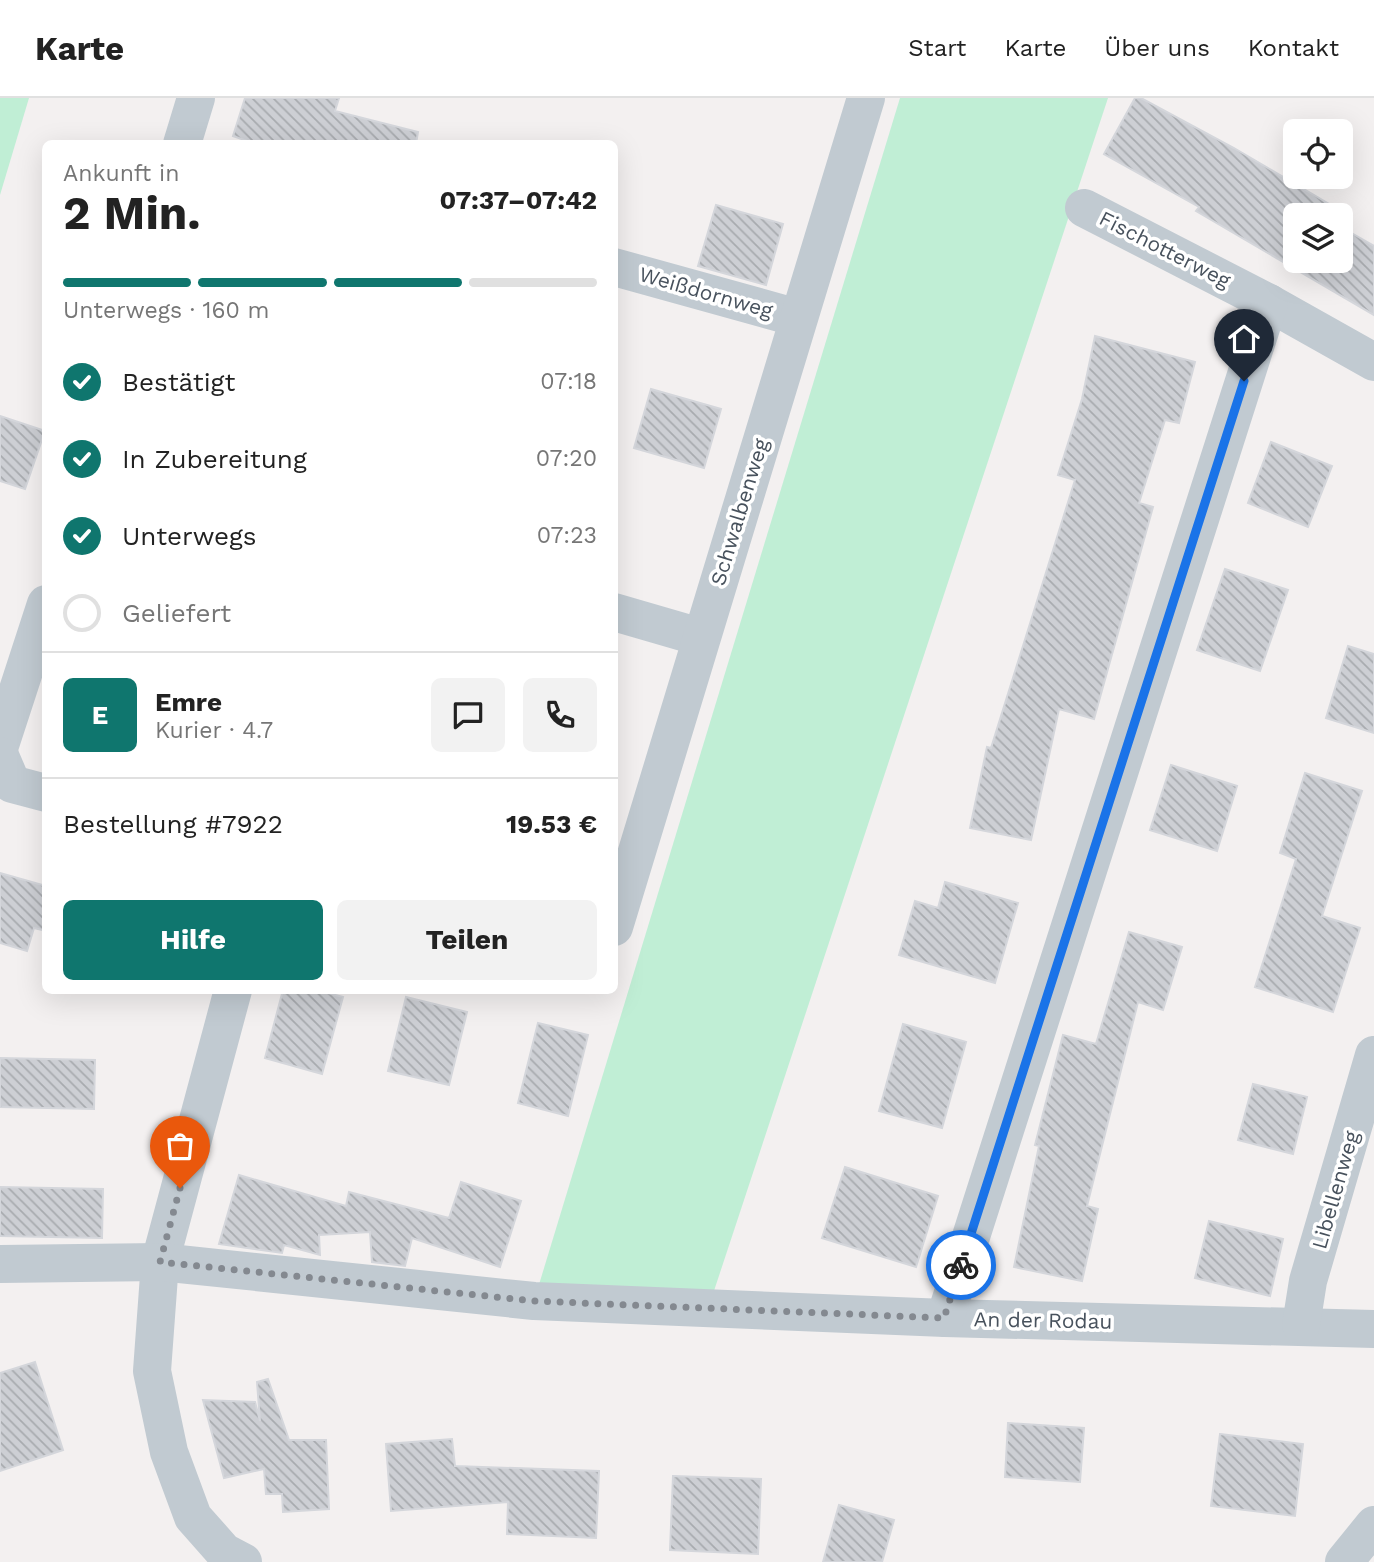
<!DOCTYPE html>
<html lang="de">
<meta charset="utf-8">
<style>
:root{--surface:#fff;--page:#f2f2f2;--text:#222;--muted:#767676;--line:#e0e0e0;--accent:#0f766e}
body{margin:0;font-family:"Work Sans",sans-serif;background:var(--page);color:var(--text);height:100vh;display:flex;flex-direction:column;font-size:26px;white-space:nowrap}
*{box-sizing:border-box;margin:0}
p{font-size:23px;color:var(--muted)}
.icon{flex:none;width:38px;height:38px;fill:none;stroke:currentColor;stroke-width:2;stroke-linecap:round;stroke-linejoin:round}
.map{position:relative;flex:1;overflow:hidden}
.panel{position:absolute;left:42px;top:42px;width:576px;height:854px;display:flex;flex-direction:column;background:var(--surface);border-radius:10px;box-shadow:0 7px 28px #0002}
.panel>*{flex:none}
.tools{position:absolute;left:1283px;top:21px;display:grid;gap:14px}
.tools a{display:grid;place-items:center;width:70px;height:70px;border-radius:10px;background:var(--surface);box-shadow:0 7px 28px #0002;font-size:35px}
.pin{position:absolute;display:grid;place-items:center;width:60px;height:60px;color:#fff;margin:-72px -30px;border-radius:50% 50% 50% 0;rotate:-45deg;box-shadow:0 0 7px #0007}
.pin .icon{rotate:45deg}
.courier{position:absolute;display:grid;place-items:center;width:70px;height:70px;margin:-35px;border:5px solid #1a73e8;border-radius:50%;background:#fff;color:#222;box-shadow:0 2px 9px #0007}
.summary em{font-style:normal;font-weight:700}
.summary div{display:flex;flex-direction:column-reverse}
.summary{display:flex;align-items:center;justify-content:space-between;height:119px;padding:0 21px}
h1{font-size:46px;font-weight:700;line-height:52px}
.bar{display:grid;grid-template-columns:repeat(4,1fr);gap:10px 7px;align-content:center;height:84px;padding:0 21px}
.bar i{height:9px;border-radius:5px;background:var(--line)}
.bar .selected{background:var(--accent)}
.bar p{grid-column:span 4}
.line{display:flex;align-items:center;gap:18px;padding:0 21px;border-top:2px solid var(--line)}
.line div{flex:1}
.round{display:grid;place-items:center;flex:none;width:74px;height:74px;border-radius:10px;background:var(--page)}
ol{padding:0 21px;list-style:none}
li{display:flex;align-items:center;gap:21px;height:77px}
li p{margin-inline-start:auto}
li .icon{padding:7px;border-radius:50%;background:var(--accent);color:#fff;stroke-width:4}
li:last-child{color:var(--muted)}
li i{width:38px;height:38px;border:4px solid var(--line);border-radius:50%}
.primary-button{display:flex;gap:14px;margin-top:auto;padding:14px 21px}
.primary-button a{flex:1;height:80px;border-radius:10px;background:var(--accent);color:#fff;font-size:28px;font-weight:700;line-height:80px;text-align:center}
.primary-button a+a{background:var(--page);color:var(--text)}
header{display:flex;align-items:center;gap:42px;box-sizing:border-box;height:98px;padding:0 35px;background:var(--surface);border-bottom:2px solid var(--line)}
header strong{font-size:33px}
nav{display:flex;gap:38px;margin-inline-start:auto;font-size:24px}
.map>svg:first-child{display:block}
.green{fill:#c0eed5}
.building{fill:url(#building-back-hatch);stroke:#d4d6db;stroke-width:2;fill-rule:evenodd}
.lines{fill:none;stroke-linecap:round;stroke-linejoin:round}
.minor{stroke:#c1cad1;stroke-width:38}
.done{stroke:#848990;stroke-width:7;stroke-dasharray:0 12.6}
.route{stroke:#1a73e8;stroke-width:9}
.labels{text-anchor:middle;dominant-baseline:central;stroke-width:7;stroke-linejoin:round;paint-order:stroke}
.street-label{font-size:21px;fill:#48525d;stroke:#fff}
</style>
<header>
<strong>Karte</strong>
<nav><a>Start</a><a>Karte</a><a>Über uns</a><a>Kontakt</a></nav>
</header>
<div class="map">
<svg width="1374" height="1464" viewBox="0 0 1374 1464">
<defs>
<pattern id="building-back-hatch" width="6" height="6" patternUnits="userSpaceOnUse" patternTransform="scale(1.75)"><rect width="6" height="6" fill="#cdcfd4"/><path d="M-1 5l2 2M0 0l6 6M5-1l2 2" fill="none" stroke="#a8abaf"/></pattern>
</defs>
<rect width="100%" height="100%" fill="#f3f0f0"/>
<g class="green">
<path d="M 0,0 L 29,0 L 0,97 Z"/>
<path d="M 900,0 L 1108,0 L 708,1211 L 534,1203 Z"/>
</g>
<g class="building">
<path d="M 245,0 L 339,0 L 335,13 L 418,34 L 416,46 L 256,46 L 233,38 Z"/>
<path d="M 1135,0 L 1141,0 L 1234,50 L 1348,117 L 1341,129 L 1374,148 L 1374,217 L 1196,113 L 1199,109 L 1104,56 ZM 1295,117 L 1340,117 L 1340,163 L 1295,163 Z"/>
<path d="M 716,107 L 783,126 L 766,187 L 698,168 Z"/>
<path d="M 1095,238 L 1195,264 L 1179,325 L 1165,322 L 1139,405 L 1153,409 L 1094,621 L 1059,611 L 1031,742 L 970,730 L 987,649 L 991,650 L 1075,382 L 1058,377 L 1082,301 Z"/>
<path d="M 651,291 L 721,311 L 704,370 L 634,350 Z"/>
<path d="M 0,318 L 45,333 L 25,391 L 0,383 Z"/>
<path d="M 1271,344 L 1332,368 L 1308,429 L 1248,405 Z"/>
<path d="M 1225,471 L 1288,492 L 1260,573 L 1197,552 Z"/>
<path d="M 1348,548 L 1374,556 L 1374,635 L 1326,620 Z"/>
<path d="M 1171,667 L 1237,688 L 1217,753 L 1150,732 Z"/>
<path d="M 1305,675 L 1362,693 L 1322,818 L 1360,830 L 1333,914 L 1255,889 L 1296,761 L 1280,755 Z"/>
<path d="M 0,775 L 46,788 L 46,833 L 34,830 L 27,853 L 0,845 Z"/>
<path d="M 945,784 L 1018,805 L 995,885 L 899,857 L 915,803 L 938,810 Z"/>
<path d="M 1129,834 L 1182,849 L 1163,912 L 1138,904 L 1087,1108 L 1098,1111 L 1082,1183 L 1014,1169 L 1039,1048 L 1035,1047 L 1063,937 L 1096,946 Z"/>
<path d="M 283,892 L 317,892 L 343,899 L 322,976 L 265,960 Z"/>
<path d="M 406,899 L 467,914 L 449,987 L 388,973 Z"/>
<path d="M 538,925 L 588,937 L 568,1018 L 518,1005 Z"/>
<path d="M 903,926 L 966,944 L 942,1030 L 879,1013 Z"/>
<path d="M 0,960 L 95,962 L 94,1011 L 0,1009 Z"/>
<path d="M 1253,986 L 1307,999 L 1293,1056 L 1238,1042 Z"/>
<path d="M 845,1069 L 938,1098 L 916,1169 L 822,1140 Z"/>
<path d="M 239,1077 L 346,1108 L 349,1094 L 449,1120 L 461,1084 L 521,1103 L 500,1169 L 412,1140 L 405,1168 L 372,1164 L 370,1134 L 319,1137 L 320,1157 L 284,1147 L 282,1155 L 219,1146 Z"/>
<path d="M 0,1089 L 103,1091 L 102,1140 L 0,1138 Z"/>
<path d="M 1209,1123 L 1283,1141 L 1270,1198 L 1195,1180 Z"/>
<path d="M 35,1264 L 63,1352 L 0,1373 L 0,1275 Z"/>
<path d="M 268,1281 L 289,1342 L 326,1342 L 329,1411 L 283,1414 L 282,1396 L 266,1396 L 264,1371 L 224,1380 L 203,1302 L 255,1304 L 260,1323 L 257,1284 Z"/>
<path d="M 1008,1325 L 1084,1330 L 1080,1384 L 1005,1379 Z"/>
<path d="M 1220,1336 L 1303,1346 L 1295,1418 L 1211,1408 Z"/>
<path d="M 452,1341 L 455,1368 L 599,1373 L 596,1440 L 507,1436 L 508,1404 L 391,1413 L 386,1346 Z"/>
<path d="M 673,1378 L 761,1381 L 758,1456 L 670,1452 Z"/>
<path d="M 839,1407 L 894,1422 L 882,1464 L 823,1464 Z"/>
</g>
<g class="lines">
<g class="minor">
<path d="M 182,46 L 196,0"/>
<path d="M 614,169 L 798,220"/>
<path d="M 1269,205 L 1374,264"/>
<path d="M 614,514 L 700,539"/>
<path d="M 0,647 L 46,506"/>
<path d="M 0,658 L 12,686 L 46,695"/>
<path d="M 614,829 L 866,0"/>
<path d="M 233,892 L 160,1164 L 152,1273 L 169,1354 L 193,1419 L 224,1454 L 243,1464"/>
<path d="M 0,1166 L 160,1164 L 534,1203 L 945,1220 L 1374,1231"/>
<path d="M 945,1220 L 1269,205 L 1084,110"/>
<path d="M 1301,1227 L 1308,1183 L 1374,957"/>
<path d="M 1344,1464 L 1374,1427"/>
</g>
</g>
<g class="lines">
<path class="done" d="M 180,1090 L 160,1164 L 534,1203 L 944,1220 L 961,1167"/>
<path class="route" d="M 961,1167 L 1244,283"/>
</g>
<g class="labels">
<g class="street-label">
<text transform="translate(1165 151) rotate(27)">Fischotterweg</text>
<text transform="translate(706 194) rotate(16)">Weißdornweg</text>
<text transform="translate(739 414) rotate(-73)">Schwalbenweg</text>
<text transform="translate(1335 1092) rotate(-74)">Libellenweg</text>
<text transform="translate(1043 1222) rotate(1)">An der Rodau</text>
</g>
</g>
</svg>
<div class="tools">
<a><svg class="icon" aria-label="locate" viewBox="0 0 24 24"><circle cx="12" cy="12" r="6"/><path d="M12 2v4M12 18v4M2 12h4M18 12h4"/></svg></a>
<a><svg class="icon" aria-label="layers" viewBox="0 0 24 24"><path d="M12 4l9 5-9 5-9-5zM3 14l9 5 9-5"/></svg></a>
</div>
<div class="pin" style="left:180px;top:1090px;background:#ea580c"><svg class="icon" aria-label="bag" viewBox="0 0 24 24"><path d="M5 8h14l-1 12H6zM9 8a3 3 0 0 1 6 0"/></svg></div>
<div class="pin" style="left:1244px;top:283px;background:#1f2937"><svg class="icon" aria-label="home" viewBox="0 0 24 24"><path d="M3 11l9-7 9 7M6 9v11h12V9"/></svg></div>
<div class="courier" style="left:961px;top:1167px"><svg class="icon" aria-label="bike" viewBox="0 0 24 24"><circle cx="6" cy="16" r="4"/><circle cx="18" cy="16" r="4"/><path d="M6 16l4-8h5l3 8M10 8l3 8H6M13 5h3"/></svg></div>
<section class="panel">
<div class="summary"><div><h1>2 Min.</h1><p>Ankunft in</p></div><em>07:37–07:42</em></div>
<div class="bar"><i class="selected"></i><i class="selected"></i><i class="selected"></i><i></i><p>Unterwegs · 160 m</p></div>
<ol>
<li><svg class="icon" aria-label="check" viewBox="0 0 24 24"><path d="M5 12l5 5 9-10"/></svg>Bestätigt<p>07:18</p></li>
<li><svg class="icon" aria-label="check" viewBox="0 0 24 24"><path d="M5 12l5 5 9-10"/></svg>In Zubereitung<p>07:20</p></li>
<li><svg class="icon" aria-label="check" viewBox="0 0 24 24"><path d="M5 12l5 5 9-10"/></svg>Unterwegs<p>07:23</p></li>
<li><i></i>Geliefert</li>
</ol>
<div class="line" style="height:126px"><b class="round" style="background:var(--accent);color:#fff">E</b><div><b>Emre</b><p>Kurier · 4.7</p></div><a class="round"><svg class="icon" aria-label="chat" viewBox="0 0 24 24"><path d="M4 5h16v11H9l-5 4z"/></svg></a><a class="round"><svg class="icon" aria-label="phone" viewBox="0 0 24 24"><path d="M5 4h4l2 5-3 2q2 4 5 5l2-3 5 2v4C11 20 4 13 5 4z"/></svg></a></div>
<div class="line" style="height:91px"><div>Bestellung #7922</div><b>19.53 €</b></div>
<div class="primary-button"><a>Hilfe</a><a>Teilen</a></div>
</section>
</div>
